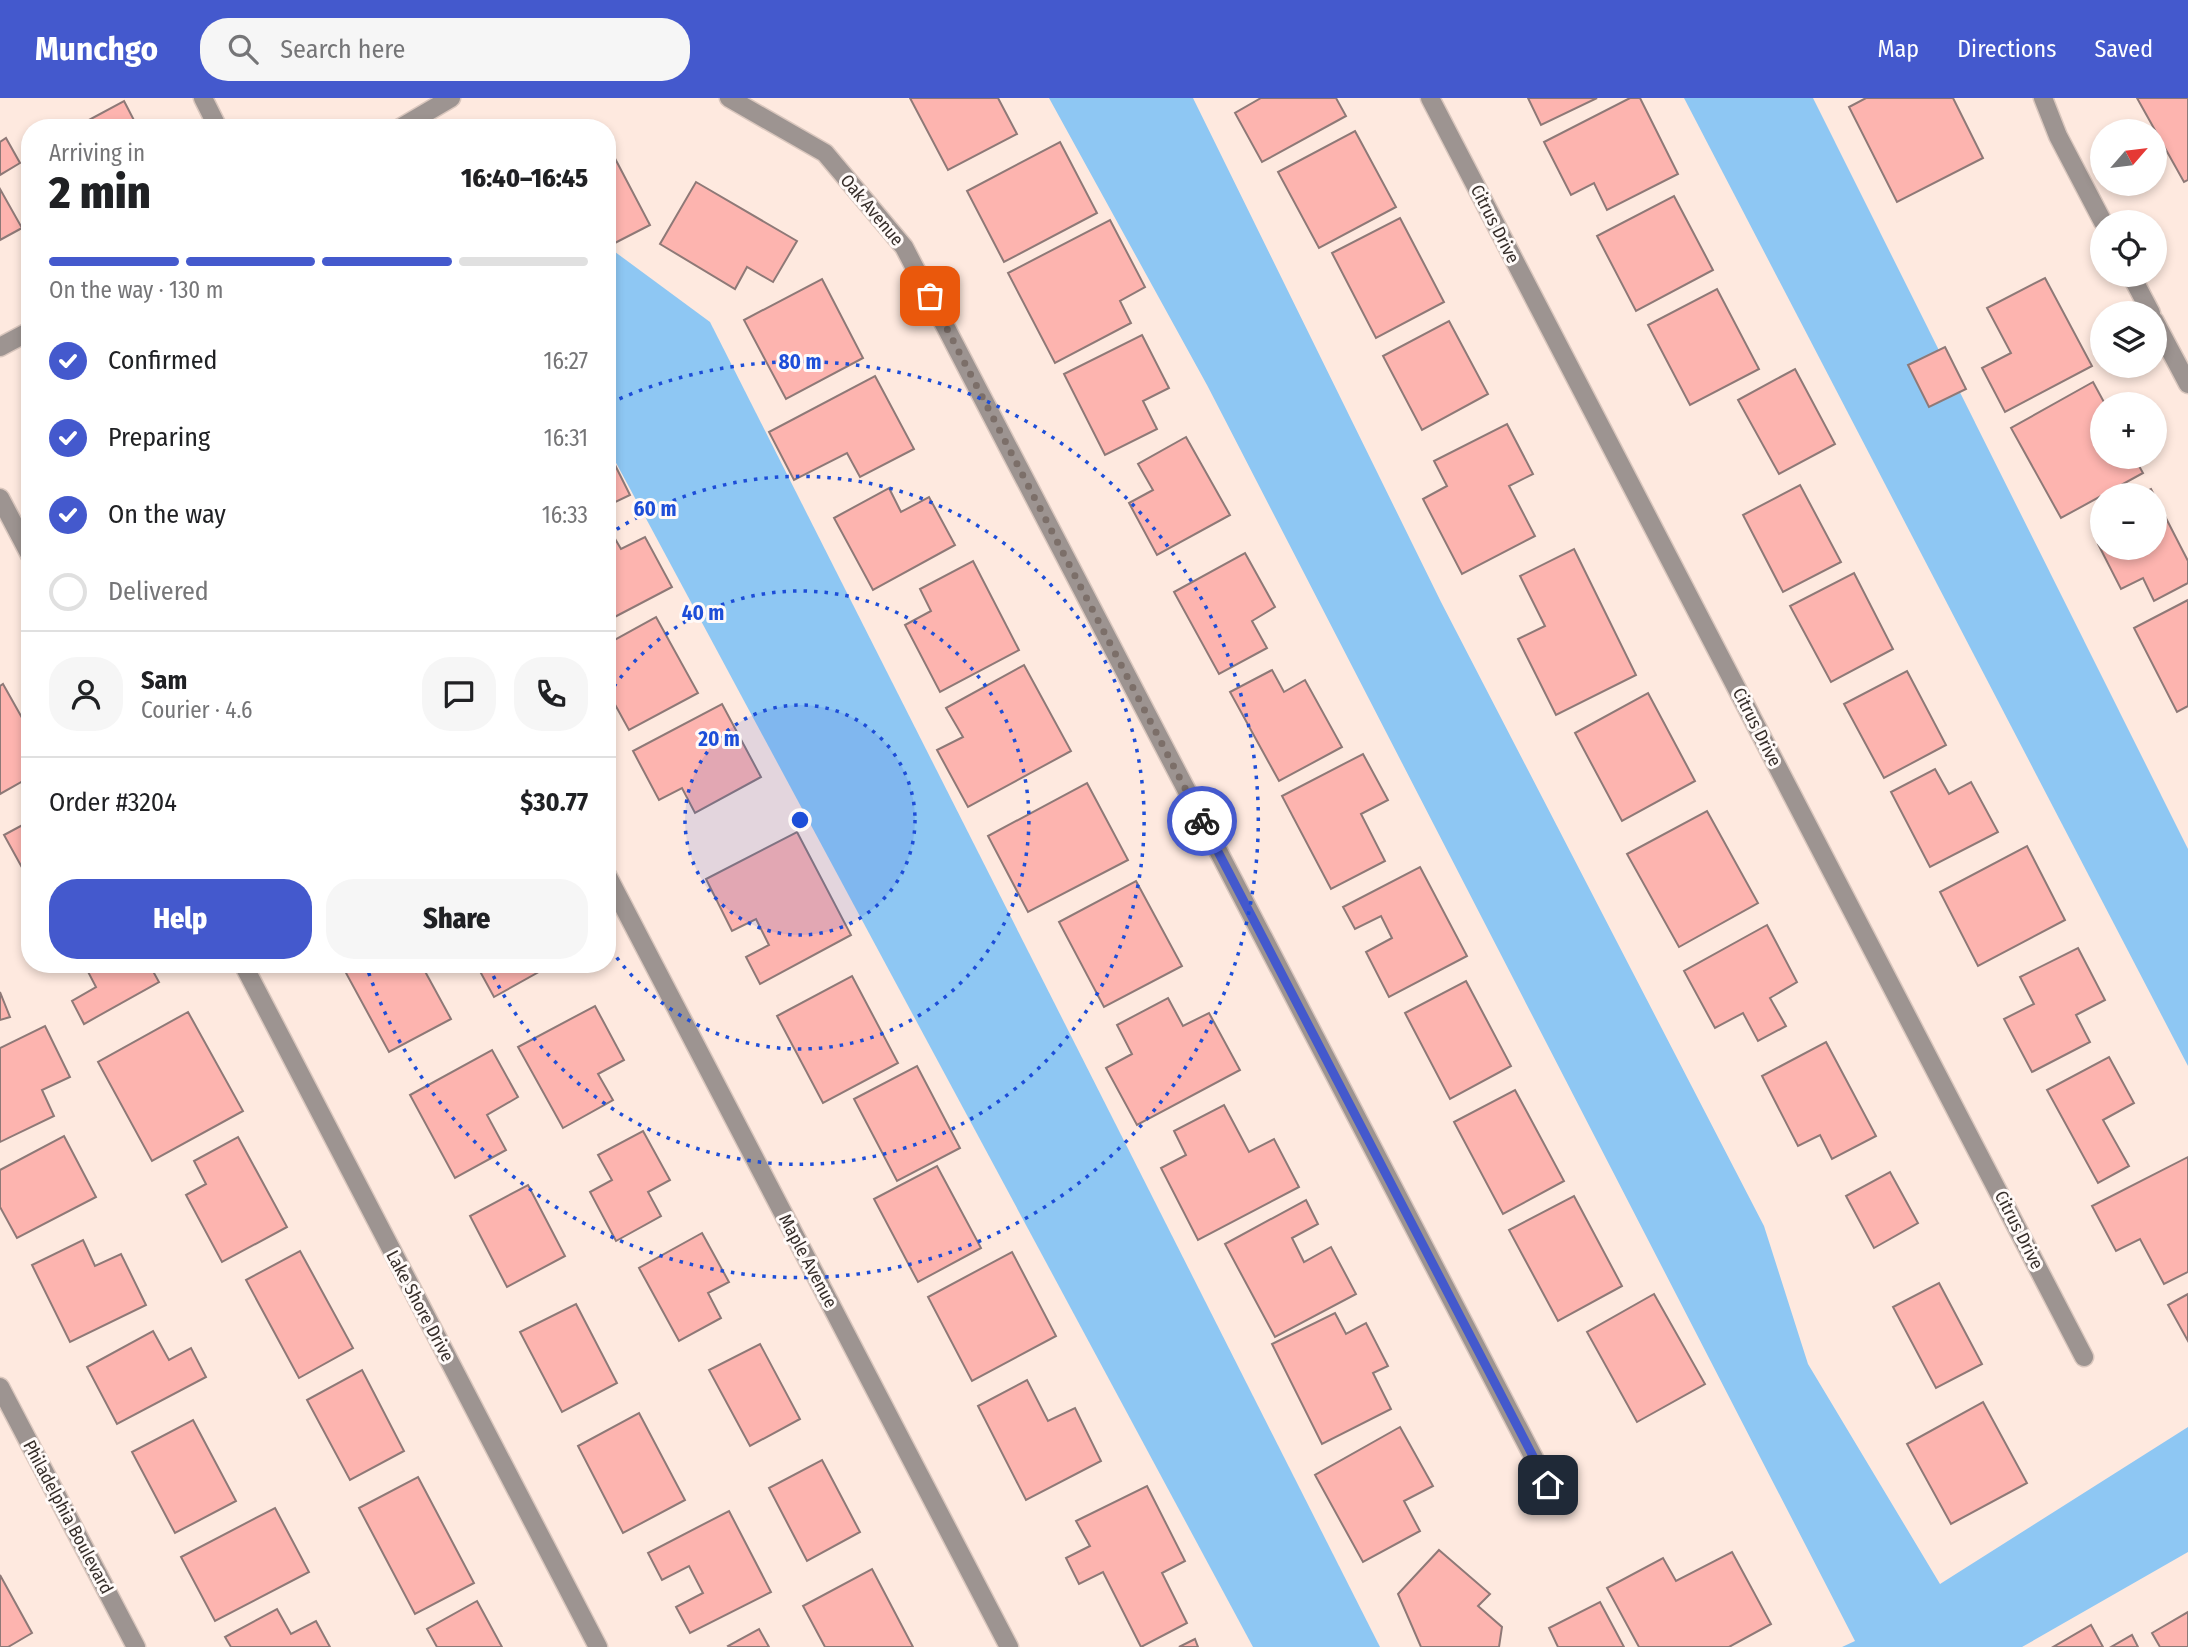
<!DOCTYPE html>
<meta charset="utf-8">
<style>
:root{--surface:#fff;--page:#f6f6f6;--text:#202124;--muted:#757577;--line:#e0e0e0;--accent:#4459cd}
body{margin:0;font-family:"Fira Sans Condensed",sans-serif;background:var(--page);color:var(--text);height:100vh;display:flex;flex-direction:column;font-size:26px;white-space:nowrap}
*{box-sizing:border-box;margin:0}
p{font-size:23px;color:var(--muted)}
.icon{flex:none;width:38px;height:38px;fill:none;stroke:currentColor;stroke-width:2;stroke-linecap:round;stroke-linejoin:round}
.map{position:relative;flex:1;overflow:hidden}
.sheet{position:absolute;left:21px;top:21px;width:595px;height:854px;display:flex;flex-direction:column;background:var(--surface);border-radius:28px;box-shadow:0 4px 10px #0003}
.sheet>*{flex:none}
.needle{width:46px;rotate:62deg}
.tools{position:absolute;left:2090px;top:21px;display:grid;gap:14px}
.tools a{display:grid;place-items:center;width:77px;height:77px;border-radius:50%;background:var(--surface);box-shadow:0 4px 10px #0003;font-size:35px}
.pin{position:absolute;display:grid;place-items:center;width:60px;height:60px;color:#fff;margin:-30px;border-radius:14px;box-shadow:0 4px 10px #0006}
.courier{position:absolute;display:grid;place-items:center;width:70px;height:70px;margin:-35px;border:5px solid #4459cd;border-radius:50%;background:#fff;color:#222;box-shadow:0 2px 9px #0007}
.head em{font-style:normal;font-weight:800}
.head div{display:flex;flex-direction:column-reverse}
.head{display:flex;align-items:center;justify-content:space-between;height:119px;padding:0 28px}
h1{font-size:46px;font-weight:800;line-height:52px}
.bar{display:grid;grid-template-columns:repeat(4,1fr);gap:10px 7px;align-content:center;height:84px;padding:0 28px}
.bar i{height:9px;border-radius:5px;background:var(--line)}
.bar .on{background:var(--accent)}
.bar p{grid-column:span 4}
.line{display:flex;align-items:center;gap:18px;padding:0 28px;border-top:2px solid var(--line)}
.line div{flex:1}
.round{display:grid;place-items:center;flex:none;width:74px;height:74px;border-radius:28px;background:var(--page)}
ol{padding:0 28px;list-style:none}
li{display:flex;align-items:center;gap:21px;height:77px}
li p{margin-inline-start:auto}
li .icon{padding:7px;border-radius:50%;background:var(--accent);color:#fff;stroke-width:4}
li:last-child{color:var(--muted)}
li i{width:38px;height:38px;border:4px solid var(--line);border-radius:50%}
.action{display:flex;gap:14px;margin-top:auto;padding:14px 28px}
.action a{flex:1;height:80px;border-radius:28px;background:var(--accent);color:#fff;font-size:28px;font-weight:800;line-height:80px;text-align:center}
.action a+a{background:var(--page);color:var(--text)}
header{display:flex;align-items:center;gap:42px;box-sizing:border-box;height:98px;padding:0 35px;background:var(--accent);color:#fff}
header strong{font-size:33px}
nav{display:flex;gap:38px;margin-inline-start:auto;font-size:24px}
.search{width:490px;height:63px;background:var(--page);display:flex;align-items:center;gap:18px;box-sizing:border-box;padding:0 24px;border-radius:28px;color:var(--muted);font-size:26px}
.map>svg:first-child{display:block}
.water{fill:#8ec7f3}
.building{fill:#fdb4af;stroke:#8e7977;stroke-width:2}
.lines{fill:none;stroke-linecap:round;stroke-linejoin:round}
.minor-casing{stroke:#dac7be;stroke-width:21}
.minor{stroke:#9d9491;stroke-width:18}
.done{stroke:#7c6f69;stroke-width:7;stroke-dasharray:0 12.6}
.route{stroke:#4459cd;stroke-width:9}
.ring{fill:none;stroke:#1d4ed8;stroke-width:3.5;stroke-dasharray:3.5 7}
.labels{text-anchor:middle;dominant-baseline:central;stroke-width:6;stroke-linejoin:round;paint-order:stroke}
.street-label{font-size:18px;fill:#362e2a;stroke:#fffaf8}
.centre{fill:#1d4ed8;stroke:#fffaf8;stroke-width:3.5}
.ring-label{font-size:21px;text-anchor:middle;font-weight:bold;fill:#1d4ed8;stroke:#fffaf8;stroke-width:6;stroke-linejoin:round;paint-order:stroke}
</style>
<header>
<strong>Munchgo</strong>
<div class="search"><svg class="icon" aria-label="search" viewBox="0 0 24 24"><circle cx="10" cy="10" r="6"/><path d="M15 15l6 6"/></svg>Search here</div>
<nav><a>Map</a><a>Directions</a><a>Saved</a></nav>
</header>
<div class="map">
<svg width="2188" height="1549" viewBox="0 0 2188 1549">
<rect width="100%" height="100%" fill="#fee9df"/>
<g class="water">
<path d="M 1049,0 L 1193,0 L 1441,504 L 1764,1128 L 1808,1266 L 1940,1486 L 2188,1329 L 2188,1454 L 2022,1549 L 1842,1549 L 1855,1543 L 1207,287 Z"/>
<path d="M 1684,0 L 1813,0 L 2188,751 L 2188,968 Z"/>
<path d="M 607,148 L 710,224 L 1380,1549 L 1253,1549 L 607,348 Z"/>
</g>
<g class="building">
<path d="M 910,0 L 998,0 L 1017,36 L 948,72 Z"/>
<path d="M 1261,0 L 1336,0 L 1346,18 L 1262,64 L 1235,15 Z"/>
<path d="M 1528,0 L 1597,0 L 1541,27 Z"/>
<path d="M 1630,0 L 1640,0 L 1678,76 L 1607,112 L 1594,85 L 1571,97 L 1544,44 Z"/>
<path d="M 1866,0 L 1953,0 L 1983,60 L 1897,104 L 1849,9 Z"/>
<path d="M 2137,0 L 2188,0 L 2188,82 L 2184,84 Z"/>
<path d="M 124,3 L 138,30 L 74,30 Z"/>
<path d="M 1355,33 L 1396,109 L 1319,150 L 1278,74 Z"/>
<path d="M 6,40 L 20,65 L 0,77 L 0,44 Z"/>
<path d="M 1060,44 L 1097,115 L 1004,164 L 967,93 Z"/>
<path d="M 609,49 L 650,127 L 607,149 L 607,50 Z"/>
<path d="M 696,84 L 797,143 L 773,184 L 747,169 L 735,191 L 660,146 Z"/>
<path d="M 0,91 L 22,130 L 0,142 Z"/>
<path d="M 1674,98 L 1713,172 L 1636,213 L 1597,138 Z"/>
<path d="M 1400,120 L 1444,204 L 1376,240 L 1332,155 Z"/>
<path d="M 1110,122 L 1145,189 L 1120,203 L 1131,225 L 1055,265 L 1008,175 Z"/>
<path d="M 2045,180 L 2092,268 L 2005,314 L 1982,270 L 2011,255 L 1987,210 Z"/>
<path d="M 822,181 L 863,260 L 786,301 L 744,222 Z"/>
<path d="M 1717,191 L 1759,271 L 1690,307 L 1648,227 Z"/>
<path d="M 1449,223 L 1488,296 L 1422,332 L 1383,258 Z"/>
<path d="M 1142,237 L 1169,290 L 1143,303 L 1157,331 L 1105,357 L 1064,276 Z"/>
<path d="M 1945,249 L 1966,291 L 1929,309 L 1908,267 Z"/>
<path d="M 1795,271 L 1835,346 L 1779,376 L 1738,302 Z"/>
<path d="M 875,278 L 914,351 L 860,379 L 847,355 L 794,382 L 769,334 Z"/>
<path d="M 2093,284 L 2105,306 L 2102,306 L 2102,359 L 2134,359 L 2143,375 L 2061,420 L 2011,330 Z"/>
<path d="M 1507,326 L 1533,376 L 1509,388 L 1535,438 L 1462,476 L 1423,401 L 1447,388 L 1434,363 Z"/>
<path d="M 1186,339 L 1230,417 L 1157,457 L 1129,405 L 1153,392 L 1138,366 Z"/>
<path d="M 607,351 L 630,397 L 607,408 Z"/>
<path d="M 1800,387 L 1841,464 L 1783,494 L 1743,417 Z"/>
<path d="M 889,390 L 901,414 L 929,399 L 955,447 L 873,492 L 834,420 Z"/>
<path d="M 2151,391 L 2188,463 L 2188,485 L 2154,503 L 2143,480 L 2121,491 L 2098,446 L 2102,444 L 2102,450 L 2154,450 L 2154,397 L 2138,397 Z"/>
<path d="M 607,427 L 621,451 L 645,439 L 672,489 L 607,523 Z"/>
<path d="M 1574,451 L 1636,577 L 1556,617 L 1518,541 L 1545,528 L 1520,478 Z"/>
<path d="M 1245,455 L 1275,509 L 1252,523 L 1267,550 L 1219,576 L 1174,494 Z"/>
<path d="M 973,463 L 1019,552 L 940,594 L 905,527 L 931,513 L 920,491 Z"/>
<path d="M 1854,475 L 1893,551 L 1831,584 L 1790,508 Z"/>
<path d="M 2188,502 L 2188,608 L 2177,614 L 2134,530 Z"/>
<path d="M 656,519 L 698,595 L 629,632 L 607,592 L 607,546 Z"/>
<path d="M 1024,567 L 1071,653 L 968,709 L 937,652 L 963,639 L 946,610 Z"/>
<path d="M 1272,572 L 1284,594 L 1305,582 L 1342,649 L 1279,683 L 1230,594 Z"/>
<path d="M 1907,573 L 1946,647 L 1884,680 L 1844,606 Z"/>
<path d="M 3,586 L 30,634 L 30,679 L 0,696 L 0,588 Z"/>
<path d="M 1648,595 L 1695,683 L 1622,723 L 1575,635 Z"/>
<path d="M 722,606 L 761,679 L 695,715 L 682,690 L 659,702 L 633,653 Z"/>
<path d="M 1363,656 L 1388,702 L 1361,716 L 1385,763 L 1331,791 L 1282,698 Z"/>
<path d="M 1935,671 L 1949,696 L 1971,684 L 1998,734 L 1930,769 L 1891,694 Z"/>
<path d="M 1087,685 L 1128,762 L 1028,814 L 988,738 Z"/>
<path d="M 1707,713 L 1758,805 L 1679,849 L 1627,756 Z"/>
<path d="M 30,723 L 30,784 L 4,737 Z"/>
<path d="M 797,734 L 851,837 L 760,886 L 746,859 L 769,847 L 756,821 L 732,833 L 706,781 Z"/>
<path d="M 2027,748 L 2065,822 L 1978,868 L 1940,794 Z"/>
<path d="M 1420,769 L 1467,858 L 1389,899 L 1366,854 L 1392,840 L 1381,818 L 1355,831 L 1343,809 Z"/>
<path d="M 1136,783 L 1182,868 L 1104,909 L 1059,824 Z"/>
<path d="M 1767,827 L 1797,884 L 1770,900 L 1786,928 L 1758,943 L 1743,915 L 1715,930 L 1684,873 Z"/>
<path d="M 2078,850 L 2105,902 L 2076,917 L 2090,944 L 2032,974 L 2004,921 L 2034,906 L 2020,879 Z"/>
<path d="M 84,866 L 149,866 L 159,884 L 84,926 L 72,903 L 96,889 Z"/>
<path d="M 362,866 L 421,866 L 451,921 L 389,954 L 346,875 Z"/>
<path d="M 476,866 L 553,866 L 494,899 Z"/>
<path d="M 852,878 L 898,965 L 823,1005 L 777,918 Z"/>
<path d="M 1466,883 L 1511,968 L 1450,1001 L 1405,915 Z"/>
<path d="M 0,894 L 10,919 L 0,922 Z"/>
<path d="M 1168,900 L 1183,928 L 1209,915 L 1240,972 L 1137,1027 L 1106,970 L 1132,956 L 1117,927 Z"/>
<path d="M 595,908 L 624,962 L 598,976 L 613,1002 L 563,1030 L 518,949 Z"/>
<path d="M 188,914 L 243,1013 L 152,1063 L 98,964 Z"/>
<path d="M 45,928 L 70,979 L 42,992 L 54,1018 L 0,1044 L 0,950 Z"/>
<path d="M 1826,944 L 1876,1038 L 1832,1061 L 1820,1037 L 1798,1048 L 1762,978 Z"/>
<path d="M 492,952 L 518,999 L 487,1017 L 506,1052 L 455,1080 L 410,997 Z"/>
<path d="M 2109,959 L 2134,1005 L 2103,1022 L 2129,1068 L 2098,1085 L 2047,992 Z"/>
<path d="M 917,968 L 960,1050 L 897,1083 L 854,1001 Z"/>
<path d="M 1515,992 L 1564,1083 L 1503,1116 L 1454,1024 Z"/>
<path d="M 1224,1007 L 1249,1054 L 1274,1041 L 1299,1089 L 1198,1142 L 1161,1070 L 1186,1057 L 1174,1033 Z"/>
<path d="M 643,1033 L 670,1082 L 648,1094 L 661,1118 L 616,1143 L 590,1094 L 612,1082 L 598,1057 Z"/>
<path d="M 64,1038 L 96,1099 L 17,1140 L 0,1109 L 0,1072 Z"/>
<path d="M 238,1039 L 287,1129 L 222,1164 L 186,1097 L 206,1086 L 194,1063 Z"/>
<path d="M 2188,1059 L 2188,1174 L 2164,1186 L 2140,1141 L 2116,1153 L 2092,1108 Z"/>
<path d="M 937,1068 L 981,1150 L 918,1184 L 874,1101 Z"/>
<path d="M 1890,1074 L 1918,1125 L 1874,1150 L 1846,1098 Z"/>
<path d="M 528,1087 L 565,1158 L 507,1189 L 470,1118 Z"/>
<path d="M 1574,1098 L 1622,1188 L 1558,1223 L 1509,1132 Z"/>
<path d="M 1306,1102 L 1318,1126 L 1292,1140 L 1304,1164 L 1331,1149 L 1356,1196 L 1275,1239 L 1225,1146 Z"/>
<path d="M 702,1135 L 729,1184 L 708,1195 L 721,1220 L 679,1243 L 639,1170 Z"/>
<path d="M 83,1142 L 95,1168 L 121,1156 L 146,1207 L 70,1244 L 32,1167 Z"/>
<path d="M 300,1153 L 353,1250 L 299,1280 L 246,1182 Z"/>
<path d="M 1012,1154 L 1056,1238 L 972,1283 L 928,1199 Z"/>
<path d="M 1939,1185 L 1982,1266 L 1936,1290 L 1893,1209 Z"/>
<path d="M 1654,1196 L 1705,1286 L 1637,1324 L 1587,1234 Z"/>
<path d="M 2188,1196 L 2188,1243 L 2168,1207 Z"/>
<path d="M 576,1206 L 617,1285 L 562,1314 L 520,1234 Z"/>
<path d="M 1335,1215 L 1346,1236 L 1366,1225 L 1388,1268 L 1373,1275 L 1391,1311 L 1322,1346 L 1272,1246 Z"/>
<path d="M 153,1233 L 169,1262 L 191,1250 L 206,1279 L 117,1326 L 87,1269 Z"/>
<path d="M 760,1246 L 800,1321 L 750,1348 L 709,1272 Z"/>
<path d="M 362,1272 L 404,1353 L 350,1382 L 307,1302 Z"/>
<path d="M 1027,1282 L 1048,1323 L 1075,1310 L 1101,1363 L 1026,1402 L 978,1308 Z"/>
<path d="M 1983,1304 L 2027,1385 L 1951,1426 L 1907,1346 Z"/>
<path d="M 639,1315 L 685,1402 L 623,1435 L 578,1348 Z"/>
<path d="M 193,1322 L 236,1403 L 175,1435 L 132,1354 Z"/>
<path d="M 1400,1329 L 1433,1388 L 1404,1403 L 1420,1433 L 1363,1464 L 1315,1377 Z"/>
<path d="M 822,1362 L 860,1434 L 807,1463 L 769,1390 Z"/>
<path d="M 418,1379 L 474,1485 L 415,1516 L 359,1410 Z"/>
<path d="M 1147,1388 L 1185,1463 L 1162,1475 L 1187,1525 L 1141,1549 L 1103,1474 L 1079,1486 L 1066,1460 L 1090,1448 L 1076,1423 Z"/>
<path d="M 275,1410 L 309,1474 L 215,1523 L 181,1459 Z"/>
<path d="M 729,1413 L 771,1494 L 690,1535 L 676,1509 L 703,1495 L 689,1468 L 662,1482 L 648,1455 Z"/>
<path d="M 1439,1452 L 1490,1496 L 1478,1508 L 1502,1529 L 1499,1549 L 1421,1549 L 1398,1496 Z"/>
<path d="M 1732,1454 L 1771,1526 L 1729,1549 L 1639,1549 L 1607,1490 L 1663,1460 L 1676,1483 Z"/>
<path d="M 872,1471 L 913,1549 L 825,1549 L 803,1508 Z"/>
<path d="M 0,1477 L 32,1535 L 8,1549 L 0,1549 Z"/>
<path d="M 477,1503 L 502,1549 L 437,1549 L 427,1531 Z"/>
<path d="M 1600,1504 L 1624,1549 L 1558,1549 L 1549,1530 Z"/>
<path d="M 277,1511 L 291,1536 L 316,1523 L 330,1549 L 231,1549 L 225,1539 Z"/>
<path d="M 2188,1514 L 2188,1549 L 2160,1549 L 2152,1535 Z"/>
<path d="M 2091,1527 L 2103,1549 L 2053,1549 Z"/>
<path d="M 759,1531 L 769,1549 L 729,1549 L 728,1548 Z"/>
<path d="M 2132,1537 L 2138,1549 L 2111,1549 Z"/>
<path d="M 1195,1541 L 1198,1549 L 1179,1549 Z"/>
</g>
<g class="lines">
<g class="minor-casing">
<g id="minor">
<path d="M 203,0 L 218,30"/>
<path d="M 729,0 L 825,55 L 904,149 L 1548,1387"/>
<path d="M 1430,0 L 2084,1259"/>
<path d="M 2043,0 L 2058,38 L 2103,124"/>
<path d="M 400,30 L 451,0"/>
<path d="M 2131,177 L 2151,215"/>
<path d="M 2154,222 L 2188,286"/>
<path d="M 0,249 L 30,233"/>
<path d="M 0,400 L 30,457"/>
<path d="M 607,777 L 1009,1549"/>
<path d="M 243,866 L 598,1549"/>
<path d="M 0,1289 L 136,1549"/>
</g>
</g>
<use href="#minor" class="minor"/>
</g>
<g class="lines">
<path class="done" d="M 930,198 L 1202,723"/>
<path class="route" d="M 1202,723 L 1548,1387"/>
</g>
<circle cx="800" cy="722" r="115" fill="#1d4ed8" fill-opacity=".12"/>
<g class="ring">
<circle cx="800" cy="722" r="115"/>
<path d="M608 597A229 229 0 1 1 608 847"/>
<path d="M608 437A344 344 0 1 1 488 867"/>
<path d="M610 305A458 458 0 1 1 366 867"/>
</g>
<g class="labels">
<g class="street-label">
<text transform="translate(872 112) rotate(50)">Oak Avenue</text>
<text transform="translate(1495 126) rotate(63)">Citrus Drive</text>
<text transform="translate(1757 629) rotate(63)">Citrus Drive</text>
<text transform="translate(2019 1132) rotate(63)">Citrus Drive</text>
<text transform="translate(808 1163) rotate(62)">Maple Avenue</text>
<text transform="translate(420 1208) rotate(62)">Lake Shore Drive</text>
<text transform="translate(68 1419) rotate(62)">Philadelphia Boulevard</text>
</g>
</g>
<circle cx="800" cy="722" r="10" class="centre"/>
<g class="ring-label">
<text x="800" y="271">80 m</text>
<text x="655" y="418">60 m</text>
<text x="703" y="522">40 m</text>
<text x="719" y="648">20 m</text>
</g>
</svg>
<div class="tools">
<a><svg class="needle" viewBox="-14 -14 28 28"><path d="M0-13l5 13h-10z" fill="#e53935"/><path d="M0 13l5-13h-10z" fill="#757577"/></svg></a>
<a><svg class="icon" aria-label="locate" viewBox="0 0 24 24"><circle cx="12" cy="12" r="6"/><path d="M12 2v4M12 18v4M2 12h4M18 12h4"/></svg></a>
<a><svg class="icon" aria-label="layers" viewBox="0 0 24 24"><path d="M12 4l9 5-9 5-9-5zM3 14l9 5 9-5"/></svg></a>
<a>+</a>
<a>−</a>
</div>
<div class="pin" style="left:930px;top:198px;background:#ea580c"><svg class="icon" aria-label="bag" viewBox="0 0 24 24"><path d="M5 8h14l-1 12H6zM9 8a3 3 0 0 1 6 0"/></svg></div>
<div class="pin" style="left:1548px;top:1387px;background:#1f2937"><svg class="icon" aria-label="home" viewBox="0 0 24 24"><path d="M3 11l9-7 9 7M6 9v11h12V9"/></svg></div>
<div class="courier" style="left:1202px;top:723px"><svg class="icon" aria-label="bike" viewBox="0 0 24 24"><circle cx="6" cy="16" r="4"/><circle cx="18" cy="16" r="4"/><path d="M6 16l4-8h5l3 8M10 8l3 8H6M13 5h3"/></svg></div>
<section class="sheet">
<div class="head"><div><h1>2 min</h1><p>Arriving in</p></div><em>16:40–16:45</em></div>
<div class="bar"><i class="on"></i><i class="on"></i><i class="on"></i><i></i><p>On the way · 130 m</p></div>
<ol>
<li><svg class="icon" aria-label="check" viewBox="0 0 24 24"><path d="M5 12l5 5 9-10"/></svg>Confirmed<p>16:27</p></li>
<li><svg class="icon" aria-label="check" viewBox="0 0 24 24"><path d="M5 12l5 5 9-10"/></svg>Preparing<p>16:31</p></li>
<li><svg class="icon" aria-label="check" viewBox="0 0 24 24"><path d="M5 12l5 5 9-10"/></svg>On the way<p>16:33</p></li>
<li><i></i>Delivered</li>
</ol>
<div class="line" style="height:126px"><a class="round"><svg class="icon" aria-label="person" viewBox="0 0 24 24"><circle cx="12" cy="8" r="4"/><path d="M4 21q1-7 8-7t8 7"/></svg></a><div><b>Sam</b><p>Courier · 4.6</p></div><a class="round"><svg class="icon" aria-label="chat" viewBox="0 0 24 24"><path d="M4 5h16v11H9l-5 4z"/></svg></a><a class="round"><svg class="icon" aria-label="phone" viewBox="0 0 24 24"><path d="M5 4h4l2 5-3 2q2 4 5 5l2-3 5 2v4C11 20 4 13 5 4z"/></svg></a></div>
<div class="line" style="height:91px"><div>Order #3204</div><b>$30.77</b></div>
<div class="action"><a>Help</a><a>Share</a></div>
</section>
</div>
